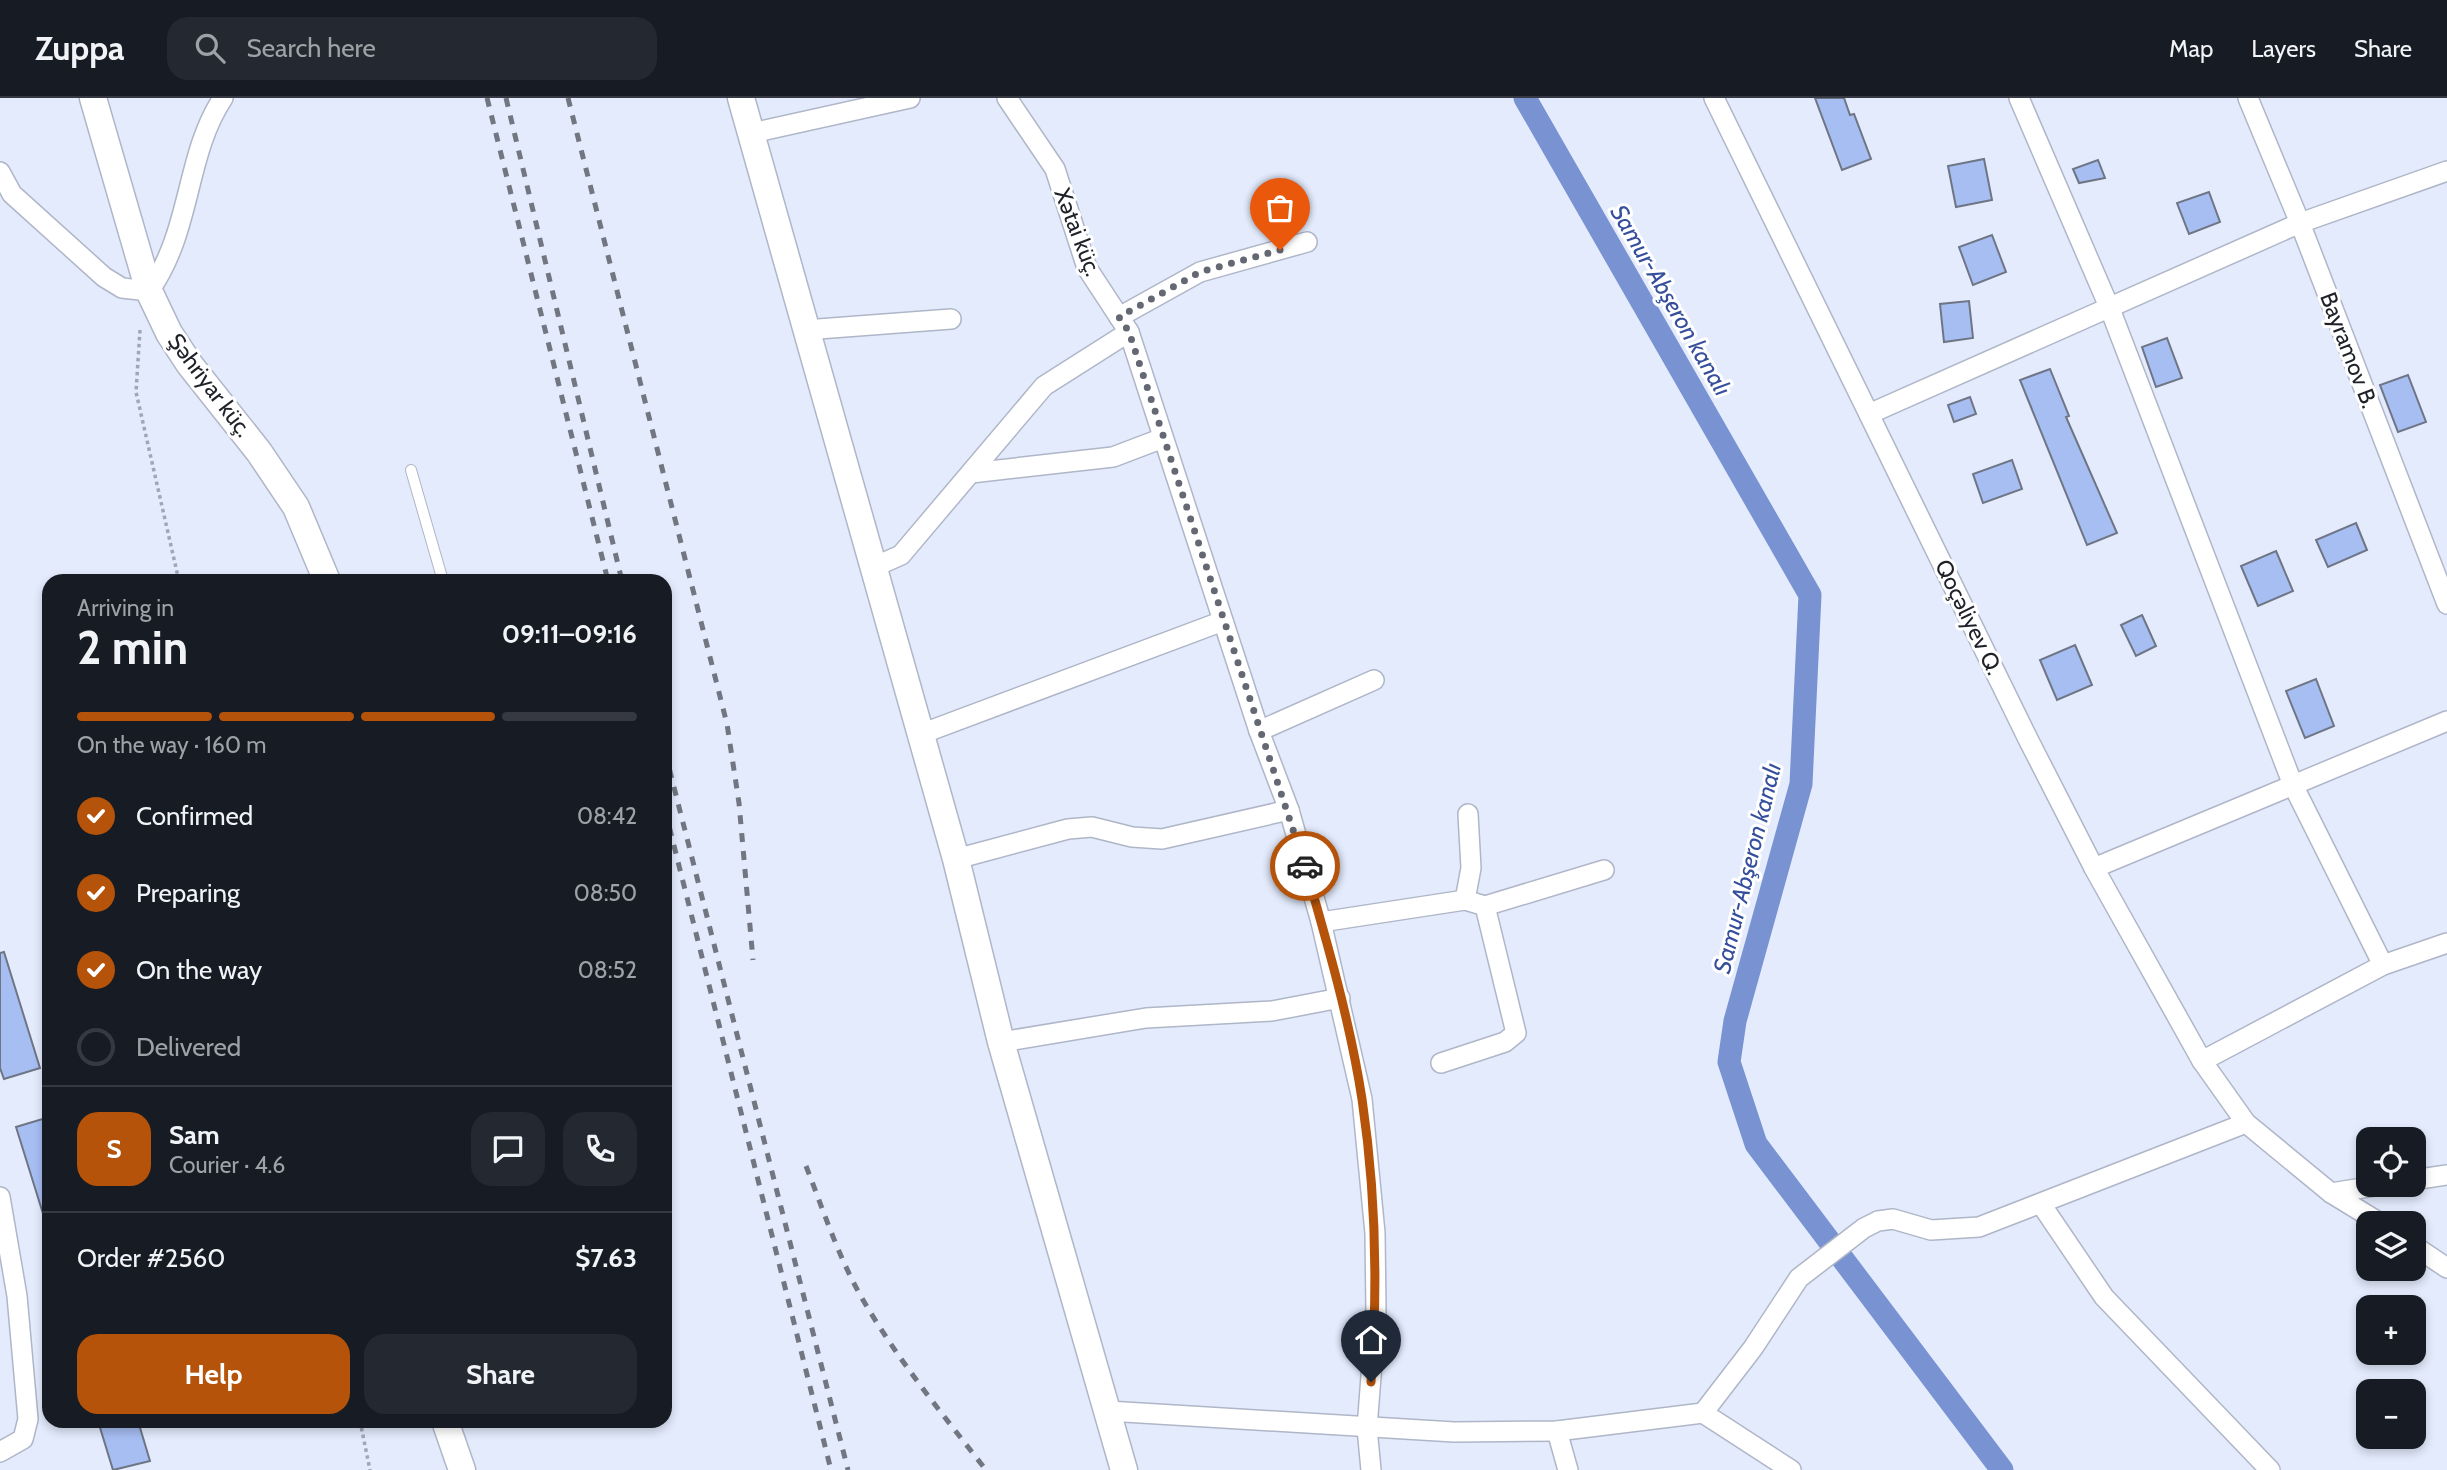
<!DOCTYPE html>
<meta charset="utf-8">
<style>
:root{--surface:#171b24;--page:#242831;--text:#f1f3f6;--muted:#9ea1a6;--line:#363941;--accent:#b45309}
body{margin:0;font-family:Cabin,sans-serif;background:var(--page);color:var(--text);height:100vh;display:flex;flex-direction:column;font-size:26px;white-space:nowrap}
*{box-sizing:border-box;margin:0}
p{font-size:23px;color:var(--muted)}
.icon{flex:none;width:38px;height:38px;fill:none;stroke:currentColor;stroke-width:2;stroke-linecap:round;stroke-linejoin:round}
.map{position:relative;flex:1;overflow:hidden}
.sheet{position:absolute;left:42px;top:476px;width:630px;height:854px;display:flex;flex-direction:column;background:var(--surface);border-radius:21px;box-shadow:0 4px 10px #0003}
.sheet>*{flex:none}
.buttons{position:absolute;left:2356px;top:1029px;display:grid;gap:14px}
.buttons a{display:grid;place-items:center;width:70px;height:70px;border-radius:14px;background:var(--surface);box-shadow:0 4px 10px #0003;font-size:35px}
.pin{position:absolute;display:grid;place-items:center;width:60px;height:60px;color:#fff;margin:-72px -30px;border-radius:50% 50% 50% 0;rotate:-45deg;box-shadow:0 0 7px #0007}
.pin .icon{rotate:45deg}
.courier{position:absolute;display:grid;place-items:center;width:70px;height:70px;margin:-35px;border:5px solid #b45309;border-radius:50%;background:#fff;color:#222;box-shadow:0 2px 9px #0007}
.headline em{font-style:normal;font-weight:700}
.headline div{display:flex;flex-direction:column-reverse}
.headline{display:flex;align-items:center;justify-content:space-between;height:119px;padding:0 35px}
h1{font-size:46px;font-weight:700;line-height:52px}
.bar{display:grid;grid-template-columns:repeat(4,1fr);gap:10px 7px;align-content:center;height:84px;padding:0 35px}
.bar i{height:9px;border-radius:5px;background:var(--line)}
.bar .active{background:var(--accent)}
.bar p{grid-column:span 4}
.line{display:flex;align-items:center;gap:18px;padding:0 35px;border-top:2px solid var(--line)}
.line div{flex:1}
.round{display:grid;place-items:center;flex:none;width:74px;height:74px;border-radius:21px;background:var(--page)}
ol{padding:0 35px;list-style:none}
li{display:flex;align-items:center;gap:21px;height:77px}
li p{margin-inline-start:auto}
li .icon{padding:7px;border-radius:50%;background:var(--accent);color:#fff;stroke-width:4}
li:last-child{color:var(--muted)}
li i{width:38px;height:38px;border:4px solid var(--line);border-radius:50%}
.primary-button{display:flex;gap:14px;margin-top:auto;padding:14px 35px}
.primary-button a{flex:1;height:80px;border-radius:21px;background:var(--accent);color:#fff;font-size:28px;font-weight:700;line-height:80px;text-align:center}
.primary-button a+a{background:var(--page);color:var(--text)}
header{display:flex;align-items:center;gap:42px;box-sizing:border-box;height:98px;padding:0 35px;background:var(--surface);border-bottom:2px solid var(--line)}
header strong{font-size:33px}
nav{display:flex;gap:38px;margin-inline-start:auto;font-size:24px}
.search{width:490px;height:63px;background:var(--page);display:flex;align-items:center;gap:18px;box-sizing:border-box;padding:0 24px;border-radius:21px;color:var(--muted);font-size:26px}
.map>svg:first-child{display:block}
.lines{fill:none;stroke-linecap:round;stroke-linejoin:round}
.canal{stroke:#7892d2;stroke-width:23}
.building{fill:#a7bef3;stroke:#6e7584;stroke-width:2}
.lane-casing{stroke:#afb6c7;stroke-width:12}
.street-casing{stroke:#afb6c7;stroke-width:22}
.secondary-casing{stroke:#afb6c7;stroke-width:29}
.path{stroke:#a0a6b4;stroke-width:3.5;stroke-dasharray:3.5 3.5;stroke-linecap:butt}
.lane{stroke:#fff;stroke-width:10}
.street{stroke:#fff;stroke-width:19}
.secondary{stroke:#fff;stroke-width:26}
.rail{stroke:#717681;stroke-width:5;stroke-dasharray:9 9;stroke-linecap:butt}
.done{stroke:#636872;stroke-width:7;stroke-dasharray:0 12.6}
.route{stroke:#b45309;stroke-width:9}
.labels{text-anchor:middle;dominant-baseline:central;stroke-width:6;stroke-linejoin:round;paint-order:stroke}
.street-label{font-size:23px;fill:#1e2127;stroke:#fff}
.water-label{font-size:24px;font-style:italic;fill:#354f9d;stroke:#fff}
</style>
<header>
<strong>Zuppa</strong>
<div class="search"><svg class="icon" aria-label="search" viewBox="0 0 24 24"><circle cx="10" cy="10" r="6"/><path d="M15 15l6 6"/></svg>Search here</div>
<nav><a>Map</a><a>Layers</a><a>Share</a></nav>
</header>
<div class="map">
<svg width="2447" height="1372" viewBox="0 0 2447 1372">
<rect width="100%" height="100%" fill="#e3ebfd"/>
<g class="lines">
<path class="canal" d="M 1525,0 L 1810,497 L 1801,686 L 1735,923 L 1729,964 L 1756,1046 L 2002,1372"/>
</g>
<g class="building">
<path d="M 1815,0 L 1844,0 L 1850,17 L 1854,16 L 1871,61 L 1842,72 Z"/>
<path d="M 1984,61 L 1992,102 L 1956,109 L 1948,68 Z"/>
<path d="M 2098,62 L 2105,80 L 2079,85 L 2073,71 Z"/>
<path d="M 2209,94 L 2220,124 L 2189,136 L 2177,105 Z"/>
<path d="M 1992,137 L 2006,174 L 1973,187 L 1959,149 Z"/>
<path d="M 1969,203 L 1973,240 L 1944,244 L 1940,206 Z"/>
<path d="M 2167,240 L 2182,280 L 2156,289 L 2142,249 Z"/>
<path d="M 2050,271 L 2069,318 L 2066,319 L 2117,435 L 2087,447 L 2020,282 Z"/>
<path d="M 2408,277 L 2426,324 L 2398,334 L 2380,287 Z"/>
<path d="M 1970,299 L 1976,316 L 1954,324 L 1948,307 Z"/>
<path d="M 2012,362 L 2022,391 L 1983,405 L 1973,376 Z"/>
<path d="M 2356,425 L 2367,452 L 2328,469 L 2316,442 Z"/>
<path d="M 2276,453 L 2293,493 L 2258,508 L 2241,468 Z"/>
<path d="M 2142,517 L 2156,548 L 2136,558 L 2121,527 Z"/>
<path d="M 2075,547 L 2092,587 L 2057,602 L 2040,562 Z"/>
<path d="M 2316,581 L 2334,628 L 2305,640 L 2286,593 Z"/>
<path d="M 4,854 L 40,970 L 4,981 L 0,970 L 0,855 Z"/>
<path d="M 49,1019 L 49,1122 L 45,1122 L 16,1029 Z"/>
<path d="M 98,1323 L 138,1323 L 150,1363 L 113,1372 Z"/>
</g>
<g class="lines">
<g class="lane-casing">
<path id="lane" d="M 411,372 L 443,483"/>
</g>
<g class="street-casing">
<g id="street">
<path d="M 1007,0 L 1055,71 L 1087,170 L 1129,234 L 1259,633 L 1289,712 L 1321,824 L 1362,1001 L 1375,1135 L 1376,1214 L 1367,1330 L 1371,1372"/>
<path d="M 1714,0 L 2028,641 L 2094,770 L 2202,963 L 2246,1025 L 2331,1095 L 2380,1125"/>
<path d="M 2019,0 L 2110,211 L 2293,687 L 2383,867"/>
<path d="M 2248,0 L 2300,125 L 2447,506"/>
<path d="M 752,35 L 910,0"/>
<path d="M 0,74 L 12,96 L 104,179 L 122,190 L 149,193 C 192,133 185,57 223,0"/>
<path d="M 1119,219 L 1200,174 L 1307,144"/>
<path d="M 805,232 L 951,221"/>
<path d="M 1869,316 L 2300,125 L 2447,73"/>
<path d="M 971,375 L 1113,359 L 1163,340"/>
<path d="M 874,469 L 901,457 L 1044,288 L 1129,234"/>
<path d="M 1259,633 L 1374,582"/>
<path d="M 921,636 L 1223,523"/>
<path d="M 956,761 L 1068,731 L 1092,729 L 1132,739 L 1162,741 L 1289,712"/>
<path d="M 2094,770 L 2447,623"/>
<path d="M 1465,802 L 1471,770 L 1468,716"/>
<path d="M 1485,808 L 1604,772"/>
<path d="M 1321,824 L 1465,802 L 1485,808 L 1516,935 L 1505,944 L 1441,965"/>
<path d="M 1001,944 L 1146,920 L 1272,913 L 1340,900"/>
<path d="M 2202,963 L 2383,867 L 2447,845"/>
<path d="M 2413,1082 L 2447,1077"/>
<path d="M 2331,1095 L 2381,1087"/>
<path d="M 0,1099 L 17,1198 L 28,1321 L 23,1341 L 0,1354"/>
<path d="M 2041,1106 L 2104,1199 L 2270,1372"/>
<path d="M 2413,1147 L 2447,1170"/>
<path d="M 1108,1313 L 1454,1334 L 1557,1333 L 1703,1315 L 1753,1250 L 1799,1180 L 1864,1130 L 1878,1123 L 1893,1121 L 1931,1132 L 1979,1129 L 2246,1025"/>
<path d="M 1703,1315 L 1791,1372"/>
<path d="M 1557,1333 L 1568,1372"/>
</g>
</g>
<g class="secondary-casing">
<g id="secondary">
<path d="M 93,0 L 149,193 L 169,235 L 190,267 L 259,354 L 296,409 L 327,483"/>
<path d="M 741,0 L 956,761 L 1001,944 L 1124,1372"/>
<path d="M 445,1323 L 462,1372"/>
</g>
</g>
<g class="path">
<path d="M 140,232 L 136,294 L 179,483"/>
<path d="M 360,1323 L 370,1372"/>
</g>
<use href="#lane" class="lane"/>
<use href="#street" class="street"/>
<use href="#secondary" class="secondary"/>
<g class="rail">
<path d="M 487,0 L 608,483"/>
<path d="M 506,0 L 622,483"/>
<path d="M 568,0 L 727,626 L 739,705 L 753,862"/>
<path d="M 665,654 L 848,1372"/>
<path d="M 665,712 L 831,1372"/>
<path d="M 806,1068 C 824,1114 840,1164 866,1207 C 901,1266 944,1318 986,1372"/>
</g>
</g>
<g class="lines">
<path class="done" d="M 1280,152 L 1200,174 L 1119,219 L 1129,234 L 1305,768"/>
<path class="route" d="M 1305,768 C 1327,844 1350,923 1362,1001 C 1376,1095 1378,1189 1371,1284"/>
</g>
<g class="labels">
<g class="street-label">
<text transform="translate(1078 134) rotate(69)">Xətai küç.</text>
<text transform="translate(2349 252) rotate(69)">Bayramov B.</text>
<text transform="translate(210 287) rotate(53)">Şəhriyar küç.</text>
<text transform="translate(1969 519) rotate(64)">Qoçəliyev Q.</text>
</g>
<g class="water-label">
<text transform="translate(1671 202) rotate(60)">Samur-Abşeron kanalı</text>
<text transform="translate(1747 770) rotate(-76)">Samur-Abşeron kanalı</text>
</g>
</g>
</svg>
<div class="buttons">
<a><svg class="icon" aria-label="locate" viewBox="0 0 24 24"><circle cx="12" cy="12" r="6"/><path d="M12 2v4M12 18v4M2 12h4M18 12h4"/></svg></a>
<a><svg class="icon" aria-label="layers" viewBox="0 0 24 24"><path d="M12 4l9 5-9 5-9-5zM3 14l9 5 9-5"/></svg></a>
<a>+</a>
<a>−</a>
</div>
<div class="pin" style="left:1280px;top:152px;background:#ea580c"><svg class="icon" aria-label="bag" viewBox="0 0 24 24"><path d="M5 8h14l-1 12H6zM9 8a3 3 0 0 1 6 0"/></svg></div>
<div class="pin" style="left:1371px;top:1284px;background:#1f2937"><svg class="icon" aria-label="home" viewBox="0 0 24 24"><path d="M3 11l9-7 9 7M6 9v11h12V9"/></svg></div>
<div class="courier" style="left:1305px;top:768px"><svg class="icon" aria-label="car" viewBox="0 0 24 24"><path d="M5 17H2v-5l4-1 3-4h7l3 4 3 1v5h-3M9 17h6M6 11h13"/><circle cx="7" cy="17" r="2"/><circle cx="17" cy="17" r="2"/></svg></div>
<section class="sheet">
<div class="headline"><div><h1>2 min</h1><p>Arriving in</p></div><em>09:11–09:16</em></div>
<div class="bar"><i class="active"></i><i class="active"></i><i class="active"></i><i></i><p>On the way · 160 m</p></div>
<ol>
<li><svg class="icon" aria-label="check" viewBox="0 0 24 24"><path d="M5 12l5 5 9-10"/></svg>Confirmed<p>08:42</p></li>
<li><svg class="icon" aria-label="check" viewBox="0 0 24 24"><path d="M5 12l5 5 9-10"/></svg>Preparing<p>08:50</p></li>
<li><svg class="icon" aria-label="check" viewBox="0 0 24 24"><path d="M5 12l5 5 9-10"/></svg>On the way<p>08:52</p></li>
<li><i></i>Delivered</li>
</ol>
<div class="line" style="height:126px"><b class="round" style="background:var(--accent);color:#fff">S</b><div><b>Sam</b><p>Courier · 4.6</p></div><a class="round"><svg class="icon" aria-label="chat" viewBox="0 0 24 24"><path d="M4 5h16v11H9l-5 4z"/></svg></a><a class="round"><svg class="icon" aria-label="phone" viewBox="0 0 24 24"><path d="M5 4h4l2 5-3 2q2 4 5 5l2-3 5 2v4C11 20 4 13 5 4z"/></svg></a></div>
<div class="line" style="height:91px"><div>Order #2560</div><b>$7.63</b></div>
<div class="primary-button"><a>Help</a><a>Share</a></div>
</section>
</div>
